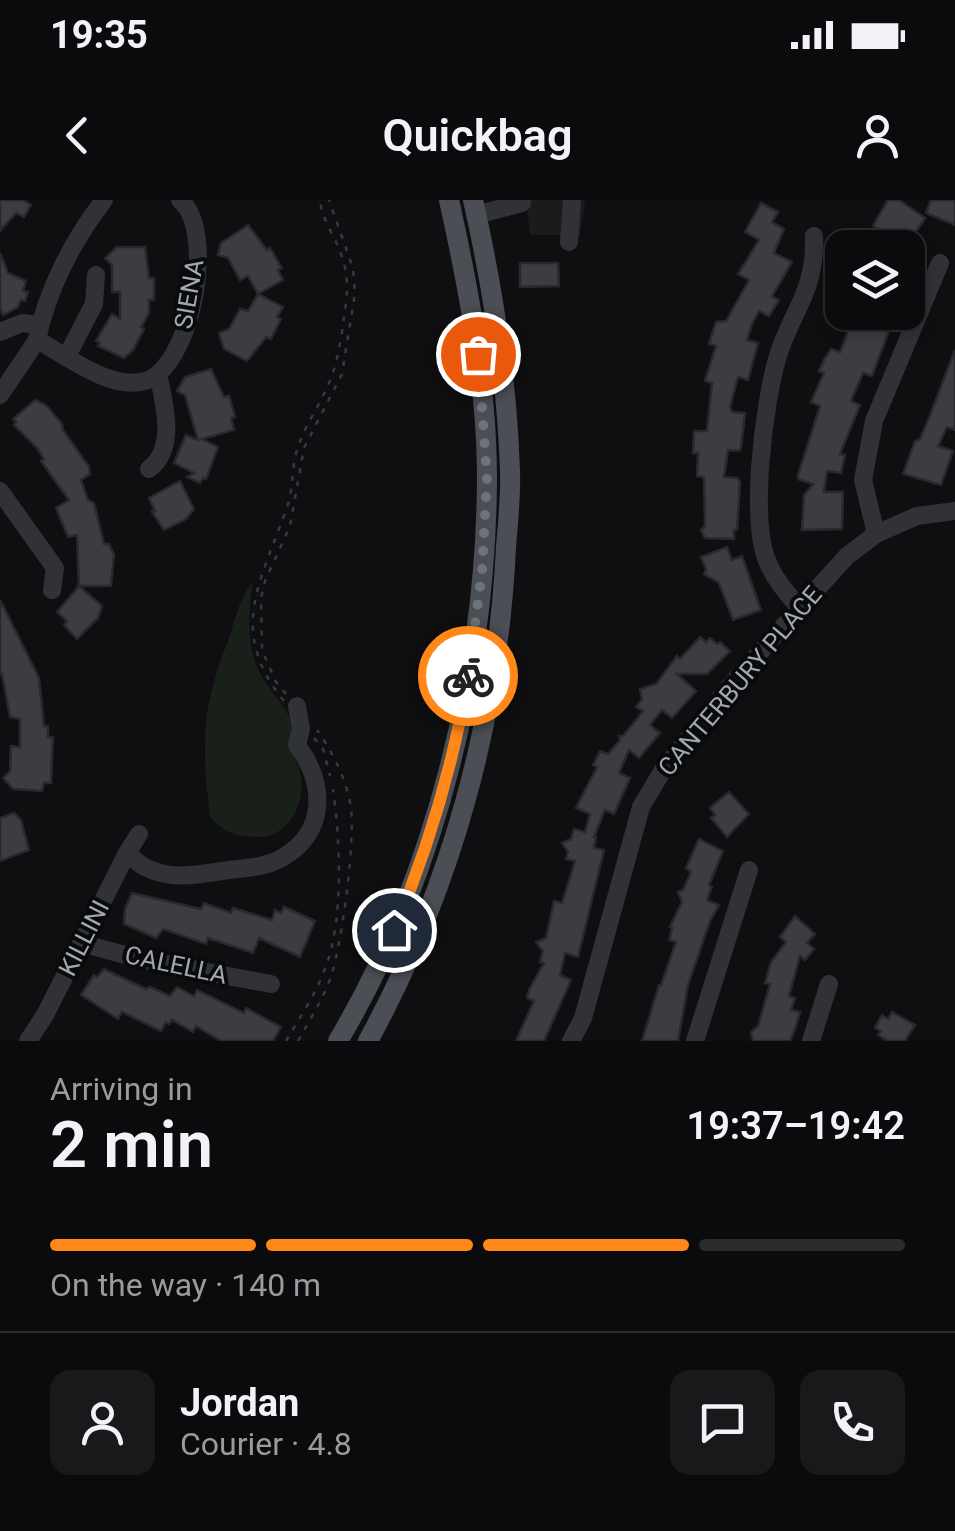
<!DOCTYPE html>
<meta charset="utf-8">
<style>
:root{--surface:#0b0b0d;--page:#19191b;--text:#f1f3f6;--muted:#9a9b9d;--line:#2b2b2e;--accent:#ff8819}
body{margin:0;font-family:Roboto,sans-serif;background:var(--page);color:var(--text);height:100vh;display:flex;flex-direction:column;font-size:38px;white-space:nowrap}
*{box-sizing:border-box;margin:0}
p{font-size:32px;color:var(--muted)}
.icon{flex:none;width:55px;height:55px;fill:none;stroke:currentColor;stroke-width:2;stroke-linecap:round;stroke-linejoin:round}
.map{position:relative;height:841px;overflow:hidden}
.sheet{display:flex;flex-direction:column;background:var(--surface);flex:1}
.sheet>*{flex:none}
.controls{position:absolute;left:825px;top:30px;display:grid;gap:20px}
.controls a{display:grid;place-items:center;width:100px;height:100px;border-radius:20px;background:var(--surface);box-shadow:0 5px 15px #0003,0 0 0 2px var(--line);font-size:50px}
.pin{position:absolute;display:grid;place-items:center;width:85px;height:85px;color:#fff;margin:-42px;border:5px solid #fff;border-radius:50%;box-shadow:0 2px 10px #0007}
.courier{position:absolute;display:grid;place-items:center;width:100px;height:100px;margin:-50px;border:8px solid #ff8819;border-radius:50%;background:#fff;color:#222;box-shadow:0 2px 12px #0007}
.summary em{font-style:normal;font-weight:600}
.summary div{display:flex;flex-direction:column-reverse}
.summary{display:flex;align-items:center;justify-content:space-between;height:170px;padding:0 50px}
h1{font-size:65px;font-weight:600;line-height:75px}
.bar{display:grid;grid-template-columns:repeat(4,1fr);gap:15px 10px;align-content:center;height:120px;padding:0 50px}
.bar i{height:12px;border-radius:8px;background:var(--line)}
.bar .current{background:var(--accent)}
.bar p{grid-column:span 4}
.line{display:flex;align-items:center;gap:25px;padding:0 50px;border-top:2px solid var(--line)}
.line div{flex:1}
.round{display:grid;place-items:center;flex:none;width:105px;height:105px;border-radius:20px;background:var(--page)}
.status{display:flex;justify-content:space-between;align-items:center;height:70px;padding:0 50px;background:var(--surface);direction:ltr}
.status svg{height:28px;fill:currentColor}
header{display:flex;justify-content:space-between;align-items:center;height:130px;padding:0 50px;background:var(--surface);font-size:45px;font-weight:600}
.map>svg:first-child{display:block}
.built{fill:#1b1b1e}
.green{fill:#192019}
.building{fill:#3b3d41;stroke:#29292d;stroke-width:2.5}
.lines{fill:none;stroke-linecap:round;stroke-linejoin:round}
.path{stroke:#36393d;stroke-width:2.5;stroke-dasharray:5 8;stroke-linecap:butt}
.minor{stroke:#303236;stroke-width:18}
.major{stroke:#4b4f55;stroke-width:20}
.done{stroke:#6d737a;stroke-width:10;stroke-dasharray:0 18}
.route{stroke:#ff8819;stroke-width:12}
.labels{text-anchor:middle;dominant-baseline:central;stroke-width:8;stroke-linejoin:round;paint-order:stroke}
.street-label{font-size:25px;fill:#9fa9b3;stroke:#0a0a0b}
</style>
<div class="status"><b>19:35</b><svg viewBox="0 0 49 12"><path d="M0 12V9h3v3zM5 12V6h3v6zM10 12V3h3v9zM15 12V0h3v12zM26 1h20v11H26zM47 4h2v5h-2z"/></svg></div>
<header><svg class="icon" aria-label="back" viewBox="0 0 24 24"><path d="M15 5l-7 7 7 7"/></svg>Quickbag<svg class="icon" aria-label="person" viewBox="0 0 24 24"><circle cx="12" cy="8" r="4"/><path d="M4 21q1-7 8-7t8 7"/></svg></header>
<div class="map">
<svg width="955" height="841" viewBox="0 0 955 841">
<rect width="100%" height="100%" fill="#0f0f11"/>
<path class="built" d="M 526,0 L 585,0 L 580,35 L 530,35 Z"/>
<path class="green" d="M 253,382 C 249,407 247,434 254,459 C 261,482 279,497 290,518 C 295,527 290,538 292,548 C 294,558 300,568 301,578 C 306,605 286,639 257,637 C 237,636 223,633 210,616 C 202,548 201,511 226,446 C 235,424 237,401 253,382 Z"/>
<g class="building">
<path d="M 0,0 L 23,0 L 31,5 L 24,17 L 16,13 L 0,31 Z"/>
<path d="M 888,0 L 899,0 L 925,18 L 905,48 L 893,39 L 888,48 L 869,48 L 877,28 L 873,26 Z"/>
<path d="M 931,0 L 955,0 L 955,25 L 926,13 Z"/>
<path d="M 761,3 L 778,12 L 772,22 L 784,29 L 774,53 L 792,62 L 772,96 L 779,100 L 769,116 L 759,111 L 752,124 L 747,140 L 758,143 L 748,180 L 738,177 L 730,207 L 732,212 L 745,213 L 741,248 L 739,251 L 728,250 L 724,277 L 737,278 L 740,282 L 737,330 L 734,330 L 734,339 L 705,338 L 701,330 L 705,326 L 704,277 L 697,276 L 698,253 L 693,253 L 694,231 L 707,231 L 712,183 L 705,181 L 716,146 L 709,144 L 716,122 L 726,121 L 749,80 L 738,74 L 759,40 L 745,32 Z"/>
<path d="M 248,25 L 267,50 L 270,48 L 282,68 L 278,70 L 283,80 L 258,94 L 283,107 L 277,117 L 281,119 L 271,139 L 266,137 L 247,161 L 224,149 L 219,133 L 229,129 L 240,109 L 248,111 L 258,94 L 248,76 L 240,80 L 228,58 L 218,55 L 221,43 Z"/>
<path d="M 117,47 L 145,47 L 149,78 L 154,78 L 154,100 L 149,100 L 149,113 L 141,127 L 144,129 L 133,150 L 124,158 L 98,146 L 100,143 L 96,141 L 112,114 L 120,119 L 120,92 L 112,92 L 112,65 L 105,58 Z"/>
<path d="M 0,53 L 8,73 L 26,81 L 23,91 L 28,92 L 25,101 L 21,100 L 18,107 L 3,115 L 0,108 Z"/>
<path d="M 520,63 L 558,63 L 559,86 L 520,87 Z"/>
<path d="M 848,112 L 896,112 L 872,176 L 863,173 L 851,201 L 860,205 L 840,254 L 845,255 L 841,273 L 827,271 L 824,292 L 843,292 L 842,329 L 802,330 L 804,295 L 813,284 L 798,279 L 798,275 L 820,206 L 811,202 L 824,173 L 819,171 L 824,160 L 831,149 L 840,152 L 847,134 L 851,122 L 845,120 Z"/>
<path d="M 955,150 L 955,230 L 947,227 L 938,246 L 953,251 L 941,285 L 903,274 L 915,241 L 920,239 L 929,218 Z"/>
<path d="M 211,169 L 224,197 L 229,196 L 235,217 L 231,218 L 234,230 L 202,239 L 218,247 L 206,279 L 203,278 L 200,283 L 187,277 L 194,273 L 174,263 L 186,235 L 198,240 L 185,195 L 177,191 L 185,177 Z"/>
<path d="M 35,200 L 46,205 L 62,224 L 63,230 L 89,267 L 90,274 L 81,280 L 88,300 L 94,303 L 104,344 L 109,344 L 114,355 L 111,386 L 79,386 L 102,406 L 98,418 L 77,439 L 64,425 L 67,421 L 57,412 L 79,386 L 77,335 L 68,337 L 56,308 L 69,300 L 41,261 L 44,259 L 37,248 L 14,225 L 16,222 L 13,219 Z"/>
<path d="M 180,281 L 194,309 L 186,319 L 164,330 L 152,312 L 155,311 L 149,298 Z"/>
<path d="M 727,347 L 732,360 L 742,356 L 761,410 L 733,420 L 719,383 L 704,374 L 706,369 L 701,357 Z"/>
<path d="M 0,400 L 39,478 L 44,526 L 48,526 L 48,537 L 53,537 L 51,583 L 44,583 L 42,591 L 13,589 L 3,578 L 10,571 L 11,546 L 20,547 L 20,519 L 10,517 L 2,474 L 0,475 Z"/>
<path d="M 700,437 L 706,442 L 710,438 L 717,444 L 720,442 L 730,451 L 707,474 L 677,474 L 696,491 L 672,518 L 662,510 L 650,525 L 660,533 L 639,558 L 629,550 L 619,573 L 630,578 L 614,614 L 605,610 L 594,637 L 596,637 L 594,648 L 604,650 L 578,757 L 565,753 L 560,775 L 571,780 L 544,841 L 516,841 L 534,801 L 527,798 L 529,790 L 544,763 L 540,762 L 543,751 L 536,742 L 546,738 L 554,701 L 562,703 L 575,661 L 566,659 L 568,652 L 562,643 L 571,639 L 574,629 L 585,632 L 590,614 L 576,608 L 597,567 L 593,565 L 600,551 L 608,554 L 620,540 L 619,536 L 623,536 L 643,511 L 636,507 L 642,499 L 640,489 L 656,484 L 677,456 L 680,459 Z"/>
<path d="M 729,592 L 749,614 L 727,637 L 711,618 L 715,615 L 710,608 Z"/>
<path d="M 14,613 L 21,620 L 29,650 L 0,661 L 0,618 Z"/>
<path d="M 699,639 L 723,651 L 709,685 L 712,687 L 707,700 L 719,705 L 710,721 L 688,785 L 678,841 L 642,841 L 659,785 L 661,785 L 676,742 L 669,740 L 672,728 L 670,727 L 682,702 L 678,692 L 683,690 L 691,672 L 686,668 Z"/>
<path d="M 132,693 L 201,709 L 204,703 L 231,713 L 233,708 L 272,720 L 275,710 L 281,713 L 284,707 L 315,721 L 300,757 L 259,738 L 253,753 L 208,738 L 206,744 L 163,729 L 156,738 L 124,724 L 125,709 Z"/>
<path d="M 795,716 L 815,734 L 807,743 L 814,749 L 805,760 L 800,756 L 789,796 L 795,798 L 791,810 L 800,812 L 796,826 L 790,841 L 753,841 L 751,832 L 758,826 L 770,784 L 765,783 L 771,762 L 786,742 L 780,737 Z"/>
<path d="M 104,769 L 146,789 L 150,787 L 170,796 L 177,787 L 194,796 L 197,790 L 244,813 L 246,808 L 281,827 L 273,841 L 221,841 L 196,826 L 193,832 L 172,820 L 169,824 L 166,822 L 161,831 L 122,812 L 118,819 L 81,795 L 94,775 L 97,777 Z"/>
<path d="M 892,812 L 915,825 L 905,841 L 888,841 L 878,835 L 881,831 L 875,828 L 882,815 L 888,819 Z"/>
</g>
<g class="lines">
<g class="path">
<path d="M 286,494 L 276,482 L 262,450 L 261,398 L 265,381 L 290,326 L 304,248 L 342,174 L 355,93 L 353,68 L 329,0"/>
<path d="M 284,501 C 226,430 262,380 287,307 C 294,288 291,266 298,247 C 306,223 322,202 331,178 C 339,157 342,132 345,110 C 348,92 348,74 342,57 C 336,37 322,21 320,0"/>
<path d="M 314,538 L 323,549 L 330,576"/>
<path d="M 286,841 C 300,817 317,792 326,766 C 344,718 340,639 333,589"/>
<path d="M 298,841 C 309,821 322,801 330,779 C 342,747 355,642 351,608 C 347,581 333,552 317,530"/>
</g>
<g class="minor">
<path d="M 104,0 C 73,40 47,90 37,140 C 66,155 110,191 145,181 C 192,167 217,30 180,0"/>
<path d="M 476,15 L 522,3"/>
<path d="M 569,42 L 572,0"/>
<path d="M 0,132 L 22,123 L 40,125"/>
<path d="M 67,156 L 94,104 L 96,75"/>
<path d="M 0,195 L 37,140"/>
<path d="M 149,269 C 177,249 164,202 158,174"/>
<path d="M 0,291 L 55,368 L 52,390"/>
<path d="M 876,334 L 863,280 L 874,221 L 940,63"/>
<path d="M 799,407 C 787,394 775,380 768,363 C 749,320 764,205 777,159 C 791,111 816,93 814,36"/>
<path d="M 127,653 C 132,657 138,664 145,667 C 168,680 197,675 222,671 C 241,668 265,668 282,658 C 328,631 325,583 297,545 L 301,529 L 297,506"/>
<path d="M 82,743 C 144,762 207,772 271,784"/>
<path d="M 28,841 L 45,815 L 127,653 L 139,634"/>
<path d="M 571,841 L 583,818 L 641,607 L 663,570 L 733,482 L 847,356 L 876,334 L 917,316 L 955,311"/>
<path d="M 695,841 L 749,670"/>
<path d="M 811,841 L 829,784"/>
</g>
<g class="major">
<path d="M 338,841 C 436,676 486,470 487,279 C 487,186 469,90 449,0"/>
<path d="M 368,841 C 451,689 498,520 506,347 C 508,322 511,296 510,271 C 507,181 493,88 473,0"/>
</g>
</g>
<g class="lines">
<path class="done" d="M 468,476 L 482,372 L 487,277 L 478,154"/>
<path class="route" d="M 394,730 C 428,649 454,563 468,476"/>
</g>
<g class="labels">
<g class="street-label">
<text transform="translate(189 94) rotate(-80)">SIENA</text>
<text transform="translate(740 481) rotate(-50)">CANTERBURY PLACE</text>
<text transform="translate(84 738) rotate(-63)">KILLINI</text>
<text transform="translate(176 765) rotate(12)">CALELLA</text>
</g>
</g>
</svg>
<div class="controls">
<a><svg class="icon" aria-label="layers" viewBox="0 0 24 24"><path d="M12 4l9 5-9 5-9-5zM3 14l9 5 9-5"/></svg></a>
</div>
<div class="pin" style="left:478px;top:154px;background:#ea580c"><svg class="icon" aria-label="bag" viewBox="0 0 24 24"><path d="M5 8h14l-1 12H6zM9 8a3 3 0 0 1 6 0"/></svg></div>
<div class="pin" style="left:394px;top:730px;background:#1f2937"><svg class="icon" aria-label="home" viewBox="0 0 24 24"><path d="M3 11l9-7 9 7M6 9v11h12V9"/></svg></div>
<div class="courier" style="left:468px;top:476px"><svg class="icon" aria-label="bike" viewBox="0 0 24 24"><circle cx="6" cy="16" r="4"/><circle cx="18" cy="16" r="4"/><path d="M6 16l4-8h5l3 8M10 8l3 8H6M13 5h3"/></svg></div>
</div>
<section class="sheet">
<div class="summary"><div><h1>2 min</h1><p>Arriving in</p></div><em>19:37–19:42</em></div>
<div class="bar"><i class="current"></i><i class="current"></i><i class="current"></i><i></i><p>On the way · 140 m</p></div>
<div class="line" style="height:180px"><a class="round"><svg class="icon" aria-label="person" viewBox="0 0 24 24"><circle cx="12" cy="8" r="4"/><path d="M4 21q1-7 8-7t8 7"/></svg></a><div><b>Jordan</b><p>Courier · 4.8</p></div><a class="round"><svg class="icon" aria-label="chat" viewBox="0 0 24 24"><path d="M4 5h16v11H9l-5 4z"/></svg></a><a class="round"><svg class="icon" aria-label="phone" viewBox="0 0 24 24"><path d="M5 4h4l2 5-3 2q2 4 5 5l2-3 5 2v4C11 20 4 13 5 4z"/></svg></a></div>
</section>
